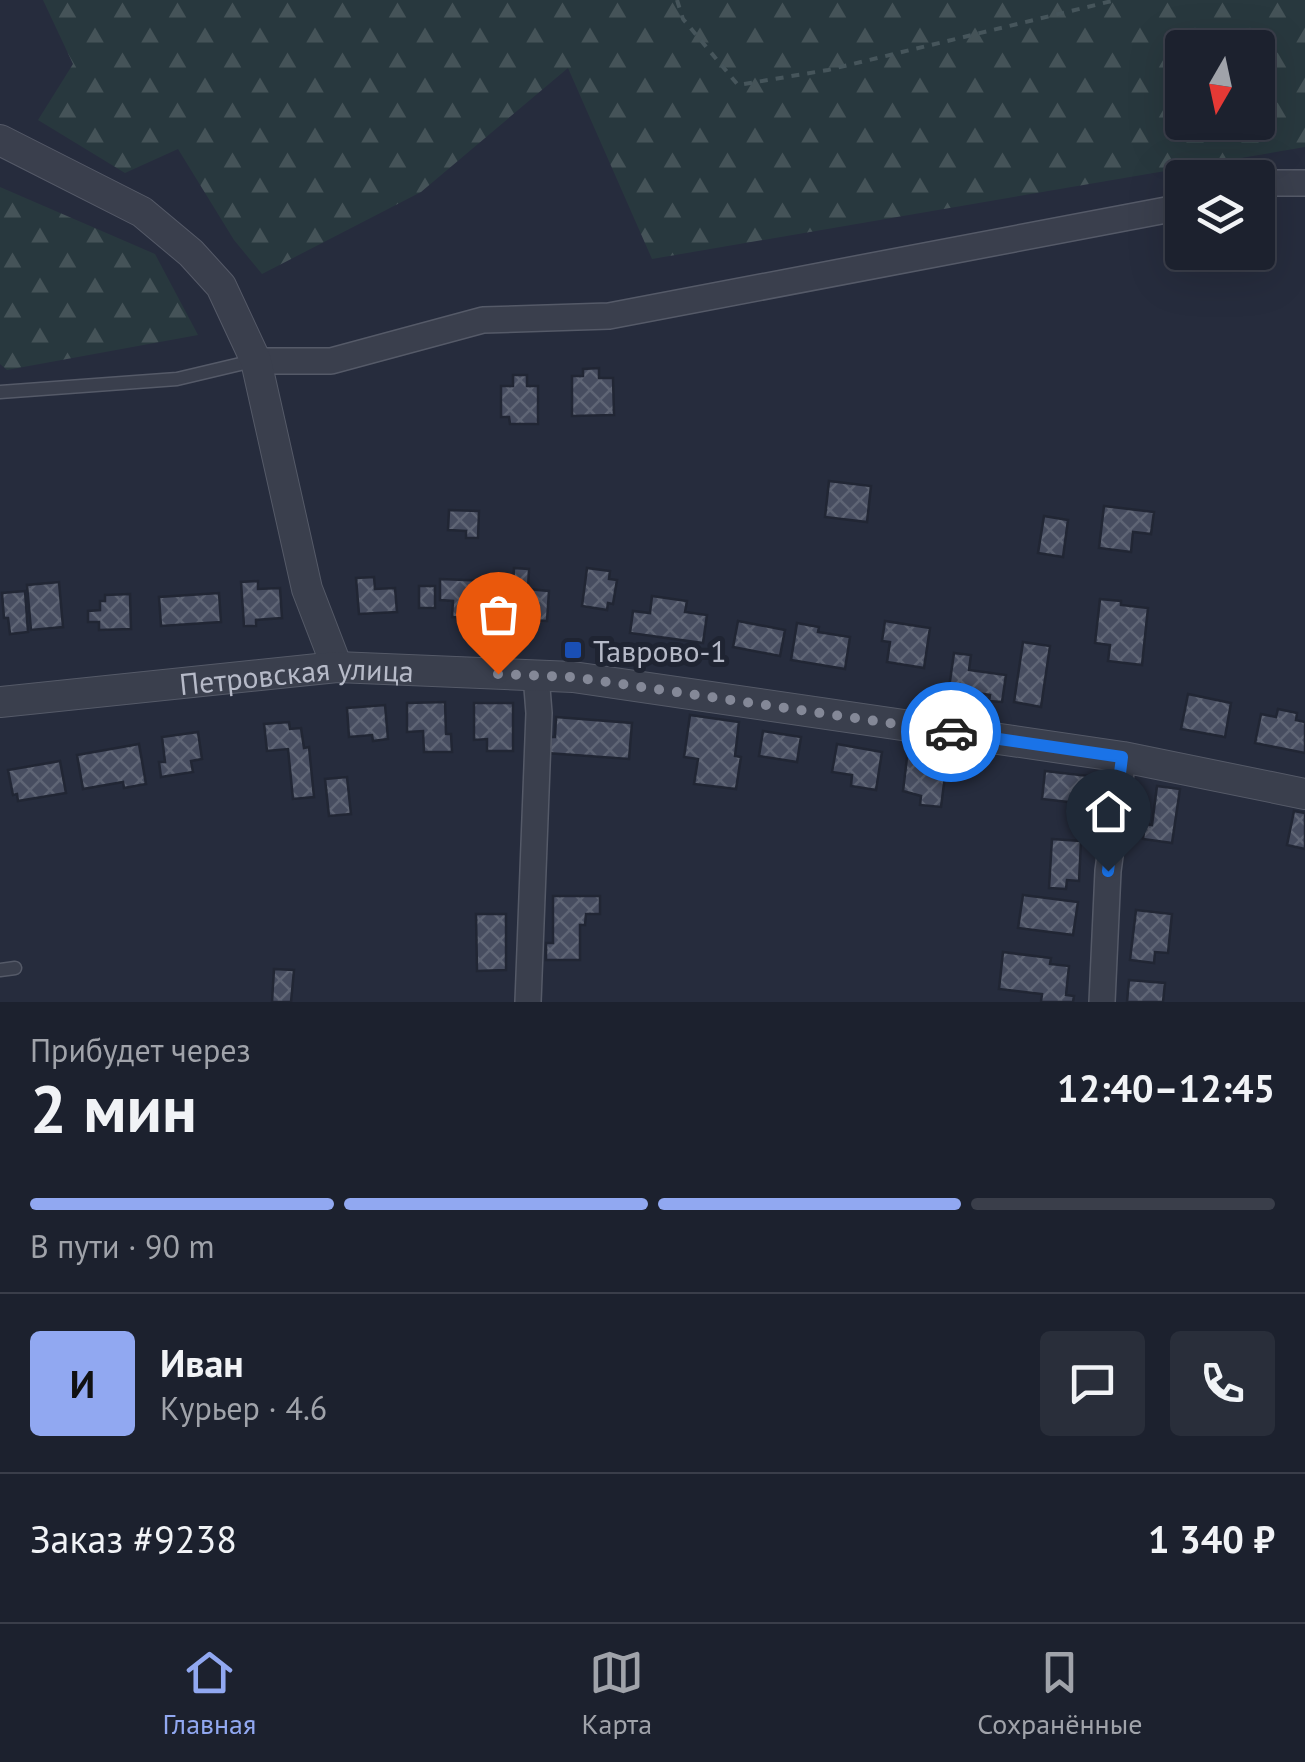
<!DOCTYPE html>
<html lang="ru">
<meta charset="utf-8">
<style>
:root{--surface:#1c212e;--page:#292e3a;--text:#f1f3f6;--muted:#a0a3aa;--line:#3a3e4a;--accent:#91a8f1}
body{margin:0;font-family:"PT Sans",sans-serif;background:var(--page);color:var(--text);height:100vh;display:flex;flex-direction:column;font-size:38px;white-space:nowrap}
*{box-sizing:border-box;margin:0}
p{font-size:32px;color:var(--muted)}
.icon{flex:none;width:55px;height:55px;fill:none;stroke:currentColor;stroke-width:2;stroke-linecap:round;stroke-linejoin:round}
.map{position:relative;height:1002px;overflow:hidden}
.side{display:flex;flex-direction:column;background:var(--surface);flex:1}
.side>*{flex:none}
.needle{width:65px;rotate:189deg}
.tools{position:absolute;left:1165px;top:30px;display:grid;gap:20px}
.tools a{display:grid;place-items:center;width:110px;height:110px;border-radius:10px;background:var(--surface);box-shadow:0 10px 40px #0002,0 0 0 2px var(--line);font-size:50px}
.pin{position:absolute;display:grid;place-items:center;width:85px;height:85px;color:#fff;margin:-102px -42px;border-radius:50% 50% 50% 0;rotate:-45deg;box-shadow:0 0 10px #0007}
.pin .icon{rotate:45deg}
.courier{position:absolute;display:grid;place-items:center;width:100px;height:100px;margin:-50px;border:8px solid #1a73e8;border-radius:50%;background:#fff;color:#222;box-shadow:0 2px 12px #0007}
.summary em{font-style:normal;font-weight:700}
.summary div{display:flex;flex-direction:column-reverse}
.summary{display:flex;align-items:center;justify-content:space-between;height:170px;padding:0 30px}
h1{font-size:65px;font-weight:700;line-height:75px}
.bar{display:grid;grid-template-columns:repeat(4,1fr);gap:15px 10px;align-content:center;height:120px;padding:0 30px}
.bar i{height:12px;border-radius:8px;background:var(--line)}
.bar .current{background:var(--accent)}
.bar p{grid-column:span 4}
.line{display:flex;align-items:center;gap:25px;padding:0 30px;border-top:2px solid var(--line)}
.line div{flex:1}
.round{display:grid;place-items:center;flex:none;width:105px;height:105px;border-radius:10px;background:var(--page)}
.tab-bar{display:flex;justify-content:space-around;align-items:center;height:140px;border-top:2px solid var(--line);background:var(--surface);font-size:28px;color:var(--muted)}
.tab-bar a{display:grid;justify-items:center;gap:5px}
.tab-bar .current{color:var(--accent)}
.map>svg:first-child{display:block}
.forest{fill:url(#forest-firs);fill-rule:evenodd}
.building{fill:url(#building-cross-hatch);stroke:#212634;stroke-width:2.5}
.lines{fill:none;stroke-linecap:round;stroke-linejoin:round}
.service-casing{stroke:#555a68;stroke-width:15}
.minor-casing{stroke:#555a68;stroke-width:28}
.tertiary-casing{stroke:#555a68;stroke-width:32}
.path{stroke:#46555b;stroke-width:4;stroke-dasharray:8 8;stroke-linecap:butt}
.service{stroke:#3a3f4d;stroke-width:12}
.minor{stroke:#3a3f4d;stroke-width:25}
.tertiary{stroke:#3a3f4d;stroke-width:30}
.done{stroke:#848897;stroke-width:10;stroke-dasharray:0 18}
.route{stroke:#1a73e8;stroke-width:12}
.transit-dot{fill:#1a4fb4;stroke:#1f2432;stroke-width:4}
.labels{text-anchor:middle;dominant-baseline:central;stroke-width:10;stroke-linejoin:round;paint-order:stroke}
.poi-label{font-size:30px;fill:#b6bac8;stroke:#1f2432;text-anchor:start}
.street-label{font-size:30px;fill:#b6bac8;stroke:#1f2432}
</style>
<div class="map">
<svg width="1305" height="1002" viewBox="0 0 1305 1002">
<defs>
<pattern id="forest-firs" width="22" height="20" patternUnits="userSpaceOnUse" patternTransform="scale(2.5)"><rect width="22" height="20" fill="#28383e"/><path d="M5 1l3.5 6h-7zM16 11l3.5 6h-7z" fill="#455358"/></pattern>
<pattern id="building-cross-hatch" width="8" height="8" patternUnits="userSpaceOnUse" patternTransform="scale(2.5)"><rect width="8" height="8" fill="#474d60"/><path d="M0 0l8 8M0 8l8-8" fill="none" stroke="#5f6575"/></pattern>
</defs>
<rect width="100%" height="100%" fill="#262c3d"/>
<g class="forest">
<path d="M 43,0 L 1305,0 L 1305,147 L 652,259 L 568,68 L 421,192 L 262,274 L 234,240 L 178,149 L 125,173 L 38,120 L 73,64 ZM 1182,48 L 1258,48 L 1258,122 L 1182,122 Z"/>
<path d="M 0,187 L 155,254 L 198,335 L 7,370 L 0,364 Z"/>
</g>
<g class="building">
<path d="M 599,368 L 599,378 L 613,378 L 614,415 L 572,416 L 572,376 L 583,376 L 583,369 Z"/>
<path d="M 513,375 L 527,375 L 527,386 L 538,386 L 538,424 L 510,424 L 509,417 L 501,417 L 501,386 L 513,386 Z"/>
<path d="M 829,481 L 871,486 L 867,522 L 825,517 Z"/>
<path d="M 1104,506 L 1154,512 L 1151,534 L 1133,532 L 1131,552 L 1099,548 Z"/>
<path d="M 449,510 L 479,511 L 478,538 L 466,538 L 466,531 L 448,530 Z"/>
<path d="M 1044,516 L 1068,520 L 1063,557 L 1038,553 Z"/>
<path d="M 514,568 L 529,569 L 528,589 L 549,591 L 547,621 L 511,619 Z"/>
<path d="M 587,568 L 610,571 L 609,579 L 617,580 L 613,604 L 608,603 L 607,610 L 582,606 Z"/>
<path d="M 374,577 L 375,589 L 395,588 L 397,612 L 359,614 L 356,578 Z"/>
<path d="M 440,579 L 490,581 L 489,619 L 452,617 L 453,601 L 440,600 Z"/>
<path d="M 258,581 L 258,589 L 280,588 L 282,618 L 256,620 L 256,626 L 244,626 L 241,582 Z"/>
<path d="M 59,582 L 63,627 L 31,630 L 27,585 Z"/>
<rect x="419" y="586" width="16" height="22"/>
<path d="M 25,591 L 28,632 L 10,634 L 8,618 L 4,618 L 2,593 Z"/>
<path d="M 219,593 L 221,622 L 161,626 L 159,597 Z"/>
<path d="M 130,594 L 131,629 L 99,630 L 99,622 L 88,622 L 88,611 L 100,610 L 100,601 L 105,601 L 105,595 Z"/>
<path d="M 652,596 L 687,601 L 685,612 L 707,615 L 703,643 L 630,633 L 633,611 L 650,613 Z"/>
<path d="M 1100,599 L 1121,601 L 1121,605 L 1148,608 L 1142,665 L 1108,661 L 1110,645 L 1095,643 Z"/>
<path d="M 738,621 L 785,630 L 780,656 L 733,647 Z"/>
<path d="M 885,621 L 930,628 L 924,668 L 887,662 L 890,642 L 882,641 Z"/>
<path d="M 797,623 L 819,627 L 818,632 L 850,637 L 845,669 L 791,660 Z"/>
<path d="M 1023,642 L 1050,646 L 1041,707 L 1014,702 Z"/>
<path d="M 954,653 L 971,655 L 969,670 L 1006,675 L 1002,702 L 989,701 L 990,695 L 949,688 Z"/>
<path d="M 1188,694 L 1231,703 L 1225,737 L 1181,729 Z"/>
<path d="M 445,702 L 446,734 L 451,734 L 452,752 L 424,752 L 423,731 L 407,732 L 407,703 Z"/>
<path d="M 474,703 L 513,703 L 513,751 L 487,751 L 487,739 L 474,740 Z"/>
<path d="M 385,705 L 388,739 L 373,741 L 372,735 L 349,737 L 347,708 Z"/>
<path d="M 1278,709 L 1297,713 L 1296,720 L 1305,722 L 1305,753 L 1255,743 L 1261,714 L 1276,717 Z"/>
<path d="M 690,715 L 739,722 L 735,756 L 741,757 L 736,789 L 694,784 L 698,759 L 684,757 Z"/>
<path d="M 556,717 L 632,723 L 629,759 L 547,753 L 548,737 L 555,737 Z"/>
<path d="M 289,722 L 290,729 L 301,728 L 304,748 L 309,747 L 314,797 L 293,799 L 288,749 L 267,751 L 264,724 Z"/>
<path d="M 763,731 L 801,737 L 797,762 L 759,756 Z"/>
<path d="M 198,732 L 202,759 L 191,761 L 193,772 L 161,777 L 159,762 L 165,762 L 162,737 Z"/>
<path d="M 139,744 L 146,784 L 124,788 L 123,782 L 83,789 L 77,755 Z"/>
<path d="M 837,744 L 882,752 L 876,790 L 851,786 L 852,775 L 832,772 Z"/>
<path d="M 908,749 L 925,751 L 924,765 L 946,768 L 941,807 L 920,805 L 921,796 L 903,791 Z"/>
<path d="M 60,761 L 66,793 L 18,801 L 17,794 L 13,795 L 8,770 Z"/>
<path d="M 1045,771 L 1089,776 L 1086,804 L 1042,799 Z"/>
<path d="M 347,777 L 351,814 L 329,816 L 325,779 Z"/>
<path d="M 1157,786 L 1180,789 L 1172,843 L 1143,839 L 1145,824 L 1152,825 Z"/>
<path d="M 1294,811 L 1305,813 L 1305,849 L 1287,845 Z"/>
<path d="M 1052,839 L 1081,841 L 1079,881 L 1067,880 L 1066,889 L 1049,888 Z"/>
<path d="M 1023,895 L 1078,902 L 1073,935 L 1018,928 Z"/>
<path d="M 553,896 L 600,896 L 600,914 L 586,914 L 585,925 L 580,925 L 580,960 L 546,960 L 546,943 L 553,943 Z"/>
<path d="M 1136,910 L 1172,914 L 1168,953 L 1155,952 L 1154,963 L 1130,960 Z"/>
<path d="M 476,914 L 506,914 L 506,970 L 477,971 Z"/>
<path d="M 1003,952 L 1051,958 L 1050,964 L 1069,966 L 1066,995 L 1074,996 L 1073,1002 L 1041,1002 L 1042,994 L 999,989 Z"/>
<path d="M 274,969 L 294,970 L 291,1002 L 272,1002 Z"/>
<path d="M 1129,980 L 1165,983 L 1163,1002 L 1127,1002 Z"/>
</g>
<g class="lines">
<g class="service-casing">
<g id="service">
<path d="M 0,392 L 177,379 L 253,361"/>
<path d="M 0,970 L 15,968"/>
</g>
</g>
<g class="minor-casing">
<g id="minor">
<path d="M 1258,183 L 1305,183"/>
<path d="M 256,361 L 331,361 L 483,320 L 609,316 L 1182,207"/>
<path d="M 528,1002 L 539,713 L 536,675"/>
<path d="M 1102,1002 L 1108,871 L 1123,757"/>
</g>
</g>
<g class="tertiary-casing">
<g id="tertiary">
<path d="M 0,140 L 142,212 L 191,253 L 221,286 L 256,361 L 307,589 L 337,667"/>
<path id="s1" d="M 0,702 L 337,667 L 573,677 L 1123,757 L 1305,794"/>
</g>
</g>
<path class="path" d="M 677,0 L 683,19 L 738,85 L 828,70 L 1116,0"/>
<use href="#service" class="service"/>
<use href="#minor" class="minor"/>
<use href="#tertiary" class="tertiary"/>
</g>
<g class="lines">
<path class="done" d="M 498,674 L 573,677 L 951,732"/>
<path class="route" d="M 951,732 L 1122,757 L 1108,871"/>
</g>
<rect class="transit-dot" x="563" y="640" width="20" height="20" rx="5"/>
<g class="labels">
<g class="poi-label">
<text x="593" y="650">Таврово-1</text>
</g>
<g class="street-label">
<text stroke="none"><textPath href="#s1" startOffset="298">Петровская улица</textPath></text>
</g>
</g>
</svg>
<div class="tools">
<a><svg class="needle" viewBox="-14 -14 28 28"><path d="M0-13l5 13h-10z" fill="#e53935"/><path d="M0 13l5-13h-10z" fill="#a0a3aa"/></svg></a>
<a><svg class="icon" aria-label="layers" viewBox="0 0 24 24"><path d="M12 4l9 5-9 5-9-5zM3 14l9 5 9-5"/></svg></a>
</div>
<div class="pin" style="left:498px;top:674px;background:#ea580c"><svg class="icon" aria-label="bag" viewBox="0 0 24 24"><path d="M5 8h14l-1 12H6zM9 8a3 3 0 0 1 6 0"/></svg></div>
<div class="pin" style="left:1108px;top:871px;background:#1f2937"><svg class="icon" aria-label="home" viewBox="0 0 24 24"><path d="M3 11l9-7 9 7M6 9v11h12V9"/></svg></div>
<div class="courier" style="left:951px;top:732px"><svg class="icon" aria-label="car" viewBox="0 0 24 24"><path d="M5 17H2v-5l4-1 3-4h7l3 4 3 1v5h-3M9 17h6M6 11h13"/><circle cx="7" cy="17" r="2"/><circle cx="17" cy="17" r="2"/></svg></div>
</div>
<section class="side">
<div class="summary"><div><h1>2 мин</h1><p>Прибудет через</p></div><em>12:40–12:45</em></div>
<div class="bar"><i class="current"></i><i class="current"></i><i class="current"></i><i></i><p>В пути · 90 m</p></div>
<div class="line" style="height:180px"><b class="round" style="background:var(--accent);color:#111">И</b><div><b>Иван</b><p>Курьер · 4.6</p></div><a class="round"><svg class="icon" aria-label="chat" viewBox="0 0 24 24"><path d="M4 5h16v11H9l-5 4z"/></svg></a><a class="round"><svg class="icon" aria-label="phone" viewBox="0 0 24 24"><path d="M5 4h4l2 5-3 2q2 4 5 5l2-3 5 2v4C11 20 4 13 5 4z"/></svg></a></div>
<div class="line" style="height:130px"><div>Заказ #9238</div><b>1 340 ₽</b></div>
</section>
<nav class="tab-bar">
<a class="current"><svg class="icon" aria-label="home" viewBox="0 0 24 24"><path d="M3 11l9-7 9 7M6 9v11h12V9"/></svg>Главная</a>
<a><svg class="icon" aria-label="map" viewBox="0 0 24 24"><path d="M3 6l6-2 6 2 6-2v14l-6 2-6-2-6 2zM9 4v14M15 6v14"/></svg>Карта</a>
<a><svg class="icon" aria-label="saved" viewBox="0 0 24 24"><path d="M7 4h10v16l-5-4-5 4z"/></svg>Сохранённые</a>
</nav>
